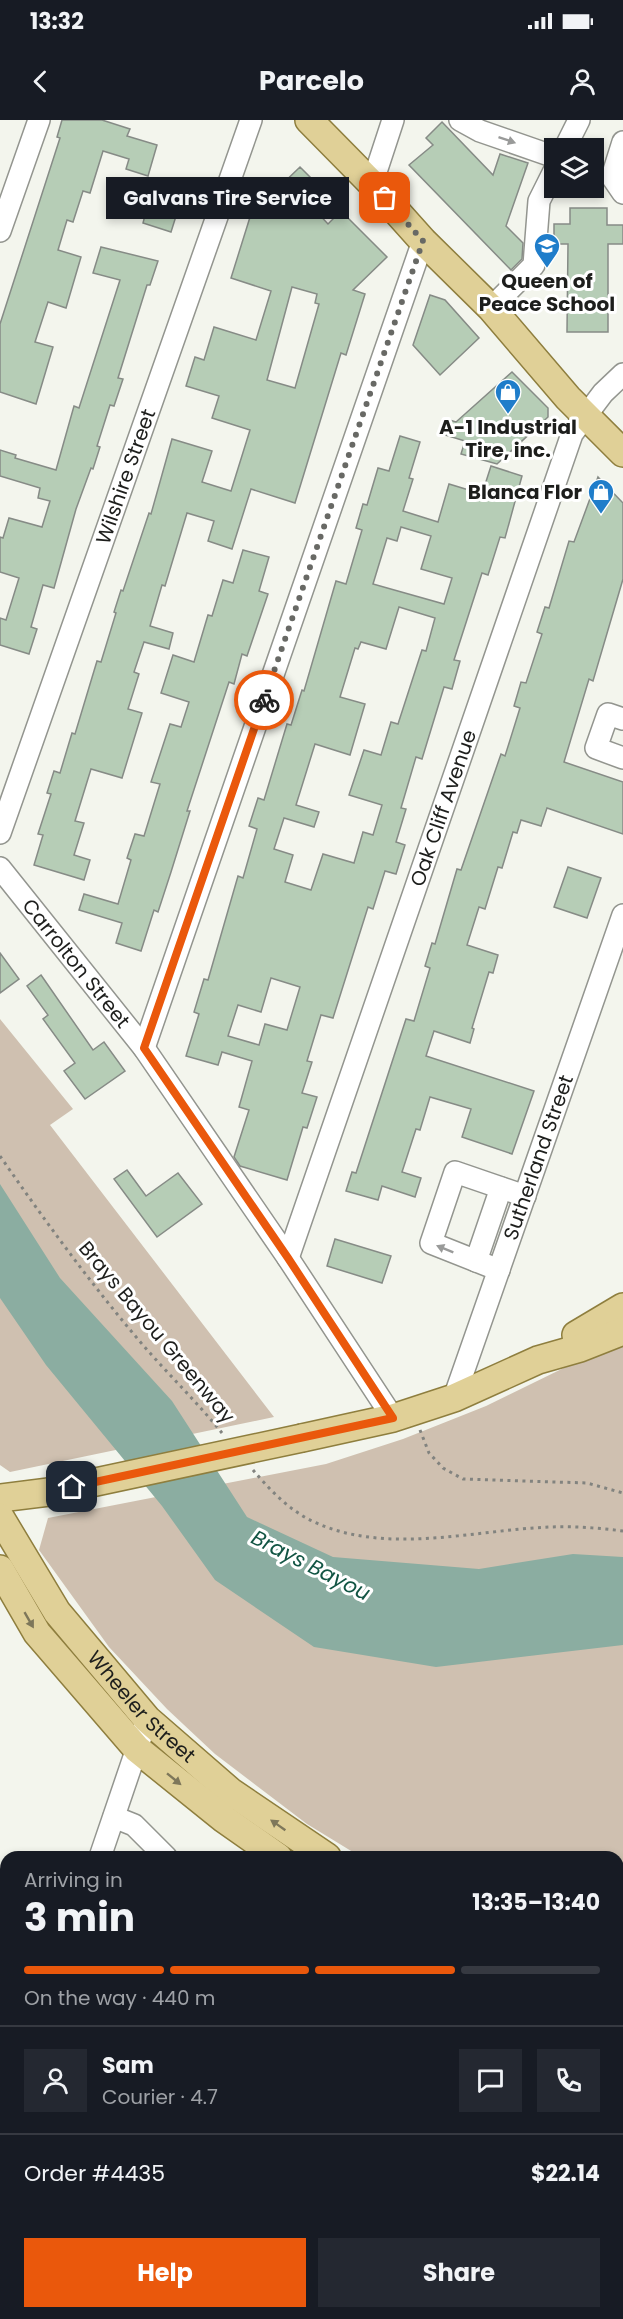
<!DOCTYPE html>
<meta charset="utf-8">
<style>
:root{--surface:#171b24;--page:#242831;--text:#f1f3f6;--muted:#9ea1a6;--line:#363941;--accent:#ea580c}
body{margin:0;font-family:Poppins,sans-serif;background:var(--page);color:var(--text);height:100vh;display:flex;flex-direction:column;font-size:22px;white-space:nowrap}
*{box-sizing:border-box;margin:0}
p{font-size:20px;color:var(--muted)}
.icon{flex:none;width:33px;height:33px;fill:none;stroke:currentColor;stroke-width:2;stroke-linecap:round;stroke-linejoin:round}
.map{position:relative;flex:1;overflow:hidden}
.drawer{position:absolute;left:0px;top:1731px;width:624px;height:468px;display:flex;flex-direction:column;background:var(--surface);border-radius:18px 18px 0 0;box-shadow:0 3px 9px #0003}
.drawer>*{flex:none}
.controls{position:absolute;left:544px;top:18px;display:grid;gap:12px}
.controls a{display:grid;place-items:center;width:60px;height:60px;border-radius:0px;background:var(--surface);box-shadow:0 3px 9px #0003;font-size:30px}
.pin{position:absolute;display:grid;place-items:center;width:51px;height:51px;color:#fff;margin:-26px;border-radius:12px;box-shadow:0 3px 9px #0006}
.courier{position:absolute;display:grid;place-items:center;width:60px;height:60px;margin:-30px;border:4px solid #ea580c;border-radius:50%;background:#fff;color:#222;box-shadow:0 2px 8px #0007}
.bubble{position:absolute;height:42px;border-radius:0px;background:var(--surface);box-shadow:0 3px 9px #0003;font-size:20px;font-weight:700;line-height:42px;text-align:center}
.overview em{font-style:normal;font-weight:700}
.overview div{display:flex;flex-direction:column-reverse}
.overview{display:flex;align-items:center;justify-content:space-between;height:102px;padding:0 24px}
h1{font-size:39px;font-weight:700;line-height:45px}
.bar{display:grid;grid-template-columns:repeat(4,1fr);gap:9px 6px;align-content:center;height:72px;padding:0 24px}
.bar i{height:8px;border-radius:4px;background:var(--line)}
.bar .on{background:var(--accent)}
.bar p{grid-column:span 4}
.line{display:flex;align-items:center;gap:15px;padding:0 24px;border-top:2px solid var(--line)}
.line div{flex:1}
.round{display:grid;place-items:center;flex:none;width:63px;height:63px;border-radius:0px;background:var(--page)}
.cta{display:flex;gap:12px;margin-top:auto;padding:12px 24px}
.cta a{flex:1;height:69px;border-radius:0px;background:var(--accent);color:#fff;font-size:24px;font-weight:700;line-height:69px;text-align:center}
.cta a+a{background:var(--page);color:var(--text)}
.status{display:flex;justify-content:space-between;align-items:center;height:42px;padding:0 30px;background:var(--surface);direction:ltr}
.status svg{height:16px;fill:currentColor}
header{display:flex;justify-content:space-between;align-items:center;height:78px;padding:0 24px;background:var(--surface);font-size:27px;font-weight:700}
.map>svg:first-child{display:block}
.green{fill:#cfc0b0}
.water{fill:#8bada1}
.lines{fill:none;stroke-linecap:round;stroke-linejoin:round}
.stream{stroke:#8bada1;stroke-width:5}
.building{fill:#b6cdb6;stroke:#868b86;stroke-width:1.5;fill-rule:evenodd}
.minor-casing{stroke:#93958f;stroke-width:24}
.major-casing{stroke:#8e7e3e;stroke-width:30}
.path{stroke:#82837f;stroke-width:3;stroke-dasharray:3 4.5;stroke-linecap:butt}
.minor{stroke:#fff;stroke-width:21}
.major{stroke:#e0d097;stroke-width:27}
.major-bridge-casing{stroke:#8e7e3e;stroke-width:30;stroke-linecap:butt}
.major-bridge{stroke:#e0d097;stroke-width:27}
.oneway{fill:#999a99}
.oneway2{fill:#7e775a}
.done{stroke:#686965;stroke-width:6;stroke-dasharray:0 10.8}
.route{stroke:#ea580c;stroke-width:8}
.labels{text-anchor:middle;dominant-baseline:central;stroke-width:6;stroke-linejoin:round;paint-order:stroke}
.poi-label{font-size:20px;font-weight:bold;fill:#1d1e1c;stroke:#fff}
.street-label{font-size:20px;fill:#1d1e1c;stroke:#fff}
.water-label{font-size:21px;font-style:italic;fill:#125544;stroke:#fff}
</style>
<div class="status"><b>13:32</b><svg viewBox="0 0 49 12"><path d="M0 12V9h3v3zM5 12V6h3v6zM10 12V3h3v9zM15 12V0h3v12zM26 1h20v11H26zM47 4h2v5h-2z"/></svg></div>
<header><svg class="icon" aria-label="back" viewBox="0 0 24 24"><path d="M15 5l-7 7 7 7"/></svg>Parcelo<svg class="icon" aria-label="person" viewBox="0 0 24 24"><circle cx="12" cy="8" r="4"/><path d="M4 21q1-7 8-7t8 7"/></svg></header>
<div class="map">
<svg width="623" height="2199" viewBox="0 0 623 2199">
<rect width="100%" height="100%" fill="#f3f5ed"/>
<g class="green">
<path d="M 0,899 L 73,989 L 50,1005 L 274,1297 L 10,1352 L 0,1345 Z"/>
<path d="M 623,1219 L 623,1826 L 618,1825 L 618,1737 L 361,1737 L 307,1704 L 215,1634 L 167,1589 L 109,1527 L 39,1430 L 48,1398 L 326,1344 L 403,1319 L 486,1286 Z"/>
<path d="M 618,1894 L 623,1896 L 623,2199 L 111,2199 L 116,2193 L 618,2193 Z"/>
</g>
<path class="water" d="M 0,1064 L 60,1158 L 172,1281 L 247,1397 L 333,1437 L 479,1449 L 573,1434 L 623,1437 L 623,1525 L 436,1547 L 314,1527 L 215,1460 L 162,1386 L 46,1245 L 0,1178 Z"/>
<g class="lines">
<path class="stream" d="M 323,2199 L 324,2193"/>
</g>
<g class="building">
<path d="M 62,0 L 102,0 L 130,9 L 127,16 L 157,25 L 148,56 L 126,49 L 129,39 L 103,31 L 90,73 L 83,71 L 73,102 L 67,100 L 58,130 L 81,137 L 66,188 L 48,182 L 35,222 L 53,227 L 36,284 L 0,272 L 0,204 L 60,18 L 57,17 Z"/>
<path d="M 442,2 L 493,55 L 500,34 L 528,43 L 506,106 L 523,123 L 522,139 L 511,150 L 409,45 L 433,25 L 426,18 Z"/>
<path d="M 300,47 L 314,61 L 300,74 L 328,104 L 341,91 L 387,137 L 353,170 L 365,174 L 346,235 L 341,233 L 295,383 L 251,369 L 232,429 L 208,421 L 214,401 L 187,393 L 165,466 L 162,465 L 150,506 L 173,513 L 169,529 L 144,522 L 134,552 L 139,554 L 128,589 L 142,593 L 122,658 L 91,649 L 75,701 L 84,703 L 74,735 L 90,740 L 84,760 L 34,745 L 43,715 L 38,714 L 51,674 L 47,673 L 54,651 L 60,653 L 72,613 L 75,614 L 97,541 L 101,542 L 116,493 L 114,492 L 121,470 L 123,471 L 149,393 L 151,394 L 172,319 L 212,331 L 202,362 L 231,371 L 250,310 L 212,298 L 219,276 L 186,266 L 195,237 L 204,240 L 214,207 L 256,220 L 271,171 L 231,158 L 251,94 ZM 292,167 L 317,174 L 315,183 L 319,184 L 295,268 L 267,260 Z"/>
<path d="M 148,84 L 177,93 L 171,112 L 143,103 Z"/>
<path d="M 570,88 L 607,88 L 607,105 L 623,105 L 623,124 L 608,124 L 608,212 L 567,212 L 568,124 L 554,124 L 554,104 L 570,104 Z"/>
<path d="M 101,127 L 158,141 L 150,165 L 147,165 L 118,258 L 123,259 L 114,286 L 110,285 L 97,326 L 100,327 L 93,349 L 91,348 L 76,389 L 54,468 L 43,465 L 31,507 L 37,509 L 29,534 L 0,525 L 0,498 L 6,500 L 19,458 L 0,452 L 0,417 L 3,418 L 9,398 L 42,407 L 50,381 L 38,378 L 40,368 L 0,356 L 0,330 L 16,335 L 15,338 L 56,350 L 74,286 L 79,288 L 120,160 L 93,153 Z"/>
<path d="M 430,175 L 445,180 L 479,218 L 440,255 L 413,225 Z"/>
<path d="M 512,252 L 548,288 L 548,297 L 497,344 L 461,334 L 465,321 L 442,314 L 446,299 L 456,302 Z"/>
<path d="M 400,316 L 420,322 L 409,358 L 413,359 L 403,391 L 438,402 L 449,364 L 482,374 L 491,346 L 522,356 L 505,418 L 500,417 L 488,455 L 482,453 L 454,540 L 460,541 L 452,569 L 444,567 L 422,639 L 416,637 L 401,688 L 406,689 L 396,722 L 405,725 L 396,754 L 385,751 L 373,789 L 368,787 L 333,898 L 321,895 L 307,941 L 312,942 L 302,973 L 317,977 L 307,1008 L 303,1007 L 287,1060 L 240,1046 L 234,1037 L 249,990 L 239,987 L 252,941 L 222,932 L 218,945 L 186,936 L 199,894 L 194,892 L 204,859 L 208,860 L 238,756 L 243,758 L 257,709 L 249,706 L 258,678 L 264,680 L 287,604 L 291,605 L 302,570 L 304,571 L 336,461 L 346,464 L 362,410 L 356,408 L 363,384 L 367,385 L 378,348 L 389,351 ZM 401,407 L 431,416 L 421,449 L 452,458 L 444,484 L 373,464 L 387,418 L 397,421 ZM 399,487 L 435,498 L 426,531 L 422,530 L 398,604 L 391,602 L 381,635 L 364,630 L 349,675 L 382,685 L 373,715 L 363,712 L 354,743 L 323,734 L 311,770 L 285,762 L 293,735 L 274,729 L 284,698 L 314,707 L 319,692 L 296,685 L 315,624 L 350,635 L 365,584 L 340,577 L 355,528 L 358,529 L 361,522 L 386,529 ZM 271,858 L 300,867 L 287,910 L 265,904 L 259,925 L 228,916 L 238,885 L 261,892 Z"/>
<path d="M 598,357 L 623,383 L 623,459 L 593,561 L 589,559 L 564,642 L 623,662 L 623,714 L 547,688 L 541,706 L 521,700 L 517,713 L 513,712 L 502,748 L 498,747 L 485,789 L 479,787 L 467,825 L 498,835 L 493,853 L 489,852 L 472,908 L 474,909 L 470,923 L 434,911 L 426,936 L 534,971 L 512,1034 L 462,1017 L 471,989 L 430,977 L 420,1010 L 416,1009 L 402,1052 L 421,1058 L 415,1077 L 382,1066 L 378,1080 L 346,1071 L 352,1052 L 356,1053 L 406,899 L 414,901 L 430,848 L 425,846 L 432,823 L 435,824 L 457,749 L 461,750 L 501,634 L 505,636 L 520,588 L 514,586 L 521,562 L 526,563 L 542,514 L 537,512 L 545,487 L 549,488 L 569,421 L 574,422 Z"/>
<path d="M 243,430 L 269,437 L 259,471 L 268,474 L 247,536 L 242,534 L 234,564 L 229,562 L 187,691 L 190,691 L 171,752 L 158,792 L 154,790 L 141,831 L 116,823 L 122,803 L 79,790 L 84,774 L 118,784 L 131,740 L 127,738 L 135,714 L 144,716 L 160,664 L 151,662 L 170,604 L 181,607 L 189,582 L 161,573 L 173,535 L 194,542 L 208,495 L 212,496 L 223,460 L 233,463 Z"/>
<path d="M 568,747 L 601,758 L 587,798 L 554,787 Z"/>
<path d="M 0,833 L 19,859 L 0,873 Z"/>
<path d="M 41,855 L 93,930 L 104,922 L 125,951 L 85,979 L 64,951 L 75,943 L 43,899 L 48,895 L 27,866 Z"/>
<path d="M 127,1050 L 146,1076 L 178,1053 L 202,1084 L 157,1117 L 114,1059 Z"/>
<path d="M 335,1119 L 391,1136 L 382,1163 L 327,1146 Z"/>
</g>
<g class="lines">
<g class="minor-casing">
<g id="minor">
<path d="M 460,0 L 480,11 L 555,37"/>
<path d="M 623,22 L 612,57 L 623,73"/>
<path d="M 565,28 L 579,0"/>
<path d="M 372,64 L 393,0"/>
<path d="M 0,111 L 39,0"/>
<path d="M 491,188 L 534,145 L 539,81 L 555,49"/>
<path d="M 623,599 L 608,594 L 596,628 L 623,638"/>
<path id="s1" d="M 0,713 L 251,0"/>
<path id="s2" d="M 0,748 L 144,928 L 288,1138 L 393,1298"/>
<path d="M 144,928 L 423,121"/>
<path id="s3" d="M 288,1138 L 572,314 L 603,273 L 623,254"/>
<path d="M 476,1141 L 501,1068"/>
<path d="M 499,1150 L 431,1123 L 455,1052 L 525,1076"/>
<path id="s4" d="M 454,1278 L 623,795"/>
<path d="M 114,1697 L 134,1705 L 166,1737"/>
<path d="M 100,1737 L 147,1599"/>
<path d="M 0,1816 L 6,1818"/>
<path d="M 0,2032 L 6,2014"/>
</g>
</g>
<g class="major-casing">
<g id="major">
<path d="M 309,0 L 372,64 L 423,121 L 491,188 L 568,278 L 623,333"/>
<path d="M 576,1215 L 623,1187"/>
<path d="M 302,1318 L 393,1298 L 454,1278 L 538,1240 L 580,1228 L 623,1211"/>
<path d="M 0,1378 L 49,1372"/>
<path id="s5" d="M 0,1397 L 57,1492 L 147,1599 L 231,1672 L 327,1737"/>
<path d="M 0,1449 L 37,1513 L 137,1629 L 224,1699 L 278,1737"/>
<path d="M 618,1843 L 623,1845"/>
<path d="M 618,1871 L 623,1872"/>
</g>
</g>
<g class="path">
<path d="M 0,1036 C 45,1101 91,1164 142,1224 C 168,1254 197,1282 222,1313"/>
<path d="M 420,1310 L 429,1333 L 443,1348 L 463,1359 L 587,1363 L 623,1373"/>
<path d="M 253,1350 C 269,1369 289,1390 312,1401 C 385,1436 473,1410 550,1407 C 574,1406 599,1408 623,1411"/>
</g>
<use href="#minor" class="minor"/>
<use href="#major" class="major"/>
<g class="major-bridge-casing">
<path id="major-bridge" d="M 49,1372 L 302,1318"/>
</g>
<use href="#major-bridge" class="major-bridge"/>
</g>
<defs><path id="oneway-solid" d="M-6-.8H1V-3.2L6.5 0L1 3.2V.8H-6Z" transform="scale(1.5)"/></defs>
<g class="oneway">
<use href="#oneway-solid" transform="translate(507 20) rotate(19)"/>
<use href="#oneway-solid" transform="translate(445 1129) rotate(-158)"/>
</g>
<g class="oneway2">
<use href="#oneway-solid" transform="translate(29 1500) rotate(60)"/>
<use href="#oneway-solid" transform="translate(174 1659) rotate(39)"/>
<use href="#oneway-solid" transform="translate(278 1705) rotate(-145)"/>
</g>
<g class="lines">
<path class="done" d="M 264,580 L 423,121 L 385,78"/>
<path class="route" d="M 72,1367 L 393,1298 L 288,1138 L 144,928 L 264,580"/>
</g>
<defs>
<g id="school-pin" transform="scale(1.35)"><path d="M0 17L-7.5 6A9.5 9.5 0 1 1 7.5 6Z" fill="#1f7dca" stroke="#fff"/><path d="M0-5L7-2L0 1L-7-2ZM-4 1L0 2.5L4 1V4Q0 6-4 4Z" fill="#fff"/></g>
<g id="shop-pin" transform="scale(1.35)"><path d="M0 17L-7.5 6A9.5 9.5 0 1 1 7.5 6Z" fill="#1f7dca" stroke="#fff"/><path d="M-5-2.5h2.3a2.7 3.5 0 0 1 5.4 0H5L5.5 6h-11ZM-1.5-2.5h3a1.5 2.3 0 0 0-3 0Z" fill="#fff"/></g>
</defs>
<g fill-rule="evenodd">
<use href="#school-pin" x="547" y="126"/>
<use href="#shop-pin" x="508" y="272"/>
<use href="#shop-pin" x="601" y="372"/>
</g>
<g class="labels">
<g class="poi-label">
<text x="547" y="161">Queen of<tspan x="547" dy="23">Peace School</tspan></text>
<text x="508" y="307">A-1 Industrial<tspan x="508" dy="23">Tire, inc.</tspan></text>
<text x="582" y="372" text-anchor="end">Blanca Flor</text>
</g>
<g class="street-label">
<text stroke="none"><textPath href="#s1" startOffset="378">Wilshire Street</textPath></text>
<text stroke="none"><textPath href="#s3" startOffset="476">Oak Cliff Avenue</textPath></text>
<text stroke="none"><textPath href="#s2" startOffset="122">Carrolton Street</textPath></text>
<text stroke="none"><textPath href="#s4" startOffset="255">Sutherland Street</textPath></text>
<text transform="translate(157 1212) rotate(50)">Brays Bayou Greenway</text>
<text stroke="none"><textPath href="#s5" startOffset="238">Wheeler Street</textPath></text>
</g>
<g class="water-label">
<text transform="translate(311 1445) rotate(27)">Brays Bayou</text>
</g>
</g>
</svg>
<div class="controls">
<a><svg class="icon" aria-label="layers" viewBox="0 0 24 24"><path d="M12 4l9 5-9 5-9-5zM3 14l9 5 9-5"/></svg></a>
</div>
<div class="pin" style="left:385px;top:78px;background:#ea580c"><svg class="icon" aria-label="bag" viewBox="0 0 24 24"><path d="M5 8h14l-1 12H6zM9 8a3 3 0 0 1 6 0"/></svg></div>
<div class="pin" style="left:72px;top:1367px;background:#1f2937"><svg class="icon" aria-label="home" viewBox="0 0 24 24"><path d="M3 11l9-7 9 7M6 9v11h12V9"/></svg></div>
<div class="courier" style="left:264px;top:580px"><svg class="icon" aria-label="bike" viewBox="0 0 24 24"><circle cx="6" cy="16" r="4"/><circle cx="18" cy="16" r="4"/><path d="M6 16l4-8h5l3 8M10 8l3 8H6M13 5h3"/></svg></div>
<div class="bubble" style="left:106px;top:57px;width:243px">Galvans Tire Service</div>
<section class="drawer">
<div class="overview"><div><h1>3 min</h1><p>Arriving in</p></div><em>13:35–13:40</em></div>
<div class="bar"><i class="on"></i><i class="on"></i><i class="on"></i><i></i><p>On the way · 440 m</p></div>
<div class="line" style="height:108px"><a class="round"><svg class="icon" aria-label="person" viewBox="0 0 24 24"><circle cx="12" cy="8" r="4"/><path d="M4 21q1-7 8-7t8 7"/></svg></a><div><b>Sam</b><p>Courier · 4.7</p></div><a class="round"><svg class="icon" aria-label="chat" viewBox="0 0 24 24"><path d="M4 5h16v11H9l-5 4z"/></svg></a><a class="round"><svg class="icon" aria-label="phone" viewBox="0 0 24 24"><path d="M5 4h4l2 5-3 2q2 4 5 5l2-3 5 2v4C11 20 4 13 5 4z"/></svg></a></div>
<div class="line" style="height:78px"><div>Order #4435</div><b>$22.14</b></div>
<div class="cta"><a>Help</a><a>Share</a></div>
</section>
</div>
